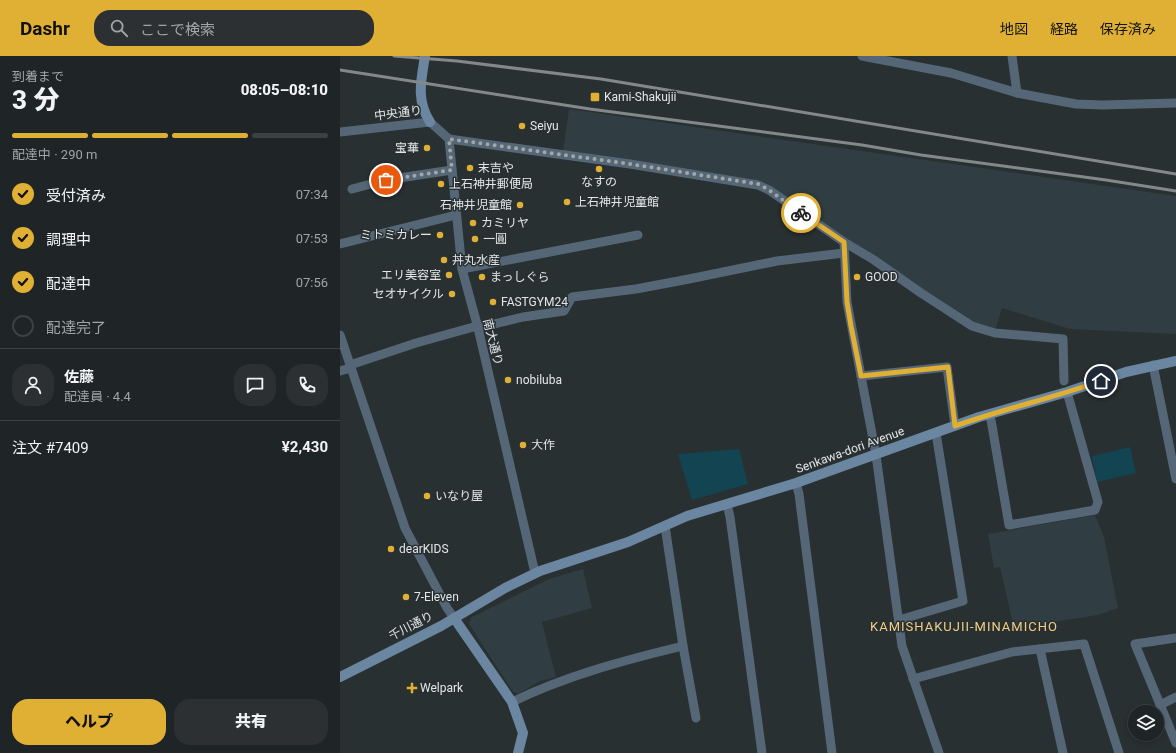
<!DOCTYPE html>
<html lang="ja">
<meta charset="utf-8">
<style>
:root{--surface:#1f2426;--page:#2c3032;--text:#f1f3f6;--muted:#a1a4a7;--line:#3c4143;--accent:#e0b034}
body{margin:0;font-family:Roboto,"Noto Sans JP",sans-serif;background:var(--page);color:var(--text);height:100vh;display:flex;flex-direction:column;font-size:15px;white-space:nowrap}
*{box-sizing:border-box;margin:0}
p{font-size:13px;color:var(--muted)}
.icon{flex:none;width:22px;height:22px;fill:none;stroke:currentColor;stroke-width:2;stroke-linecap:round;stroke-linejoin:round}
.map{position:relative;flex:1;overflow:hidden}
.panel{display:flex;flex-direction:column;background:var(--surface);width:340px}
.panel>*{flex:none}
.controls{position:absolute;left:788px;top:649px;display:grid;gap:8px}
.controls a{display:grid;place-items:center;width:36px;height:36px;border-radius:50%;background:var(--surface);box-shadow:0 2px 6px #0003,0 0 0 1px var(--line);font-size:20px}
.pin{position:absolute;display:grid;place-items:center;width:34px;height:34px;color:#fff;margin:-17px;border:2px solid #fff;border-radius:50%;box-shadow:0 1px 4px #0007}
.courier{position:absolute;display:grid;place-items:center;width:40px;height:40px;margin:-20px;border:3px solid #e0b034;border-radius:50%;background:#fff;color:#222;box-shadow:0 1px 5px #0007}
.headline em{font-style:normal;font-weight:800}
.headline div{display:flex;flex-direction:column-reverse}
.headline{display:flex;align-items:center;justify-content:space-between;height:68px;padding:0 12px}
h1{font-size:26px;font-weight:800;line-height:30px}
.bar{display:grid;grid-template-columns:repeat(4,1fr);gap:6px 4px;align-content:center;height:48px;padding:0 12px}
.bar i{height:5px;border-radius:3px;background:var(--line)}
.bar .current{background:var(--accent)}
.bar p{grid-column:span 4}
.line{display:flex;align-items:center;gap:10px;padding:0 12px;border-top:1px solid var(--line)}
.line div{flex:1}
.round{display:grid;place-items:center;flex:none;width:42px;height:42px;border-radius:16px;background:var(--page)}
ol{padding:0 12px;list-style:none}
li{display:flex;align-items:center;gap:12px;height:44px}
li p{margin-inline-start:auto}
li .icon{padding:4px;border-radius:50%;background:var(--accent);color:#111;stroke-width:4}
li:last-child{color:var(--muted)}
li i{width:22px;height:22px;border:2px solid var(--line);border-radius:50%}
.primary-button{display:flex;gap:8px;margin-top:auto;padding:8px 12px}
.primary-button a{flex:1;height:46px;border-radius:16px;background:var(--accent);color:#111;font-size:16px;font-weight:800;line-height:46px;text-align:center}
.primary-button a+a{background:var(--page);color:var(--text)}
header{display:flex;align-items:center;gap:24px;box-sizing:border-box;height:56px;padding:0 20px;background:var(--accent);color:#111}
header strong{font-size:19px}
nav{display:flex;gap:22px;margin-inline-start:auto;font-size:14px}
.search{width:280px;height:36px;background:var(--page);display:flex;align-items:center;gap:10px;box-sizing:border-box;padding:0 14px;border-radius:16px;color:var(--muted);font-size:15px}
main{display:flex;flex:1;min-height:0}
.map>svg:first-child{display:block}
.built{fill:#303d42}
.green{fill:#134451}
.lines{fill:none;stroke-linecap:round;stroke-linejoin:round}
.street{stroke:#556777;stroke-width:9}
.secondary{stroke:#6a86a0;stroke-width:10}
.rail{stroke:#83898a;stroke-width:3}
.done{stroke:#a1a6a8;stroke-width:4;stroke-dasharray:0 7.2}
.route{stroke:#e0b034;stroke-width:5}
.poi-dot{fill:#e0b034;stroke:#293032;stroke-width:1.5}
.labels{text-anchor:middle;dominant-baseline:central;stroke-width:3;stroke-linejoin:round;paint-order:stroke}
.poi-label{font-size:12px;fill:#e1e6e7;stroke:#293032;text-anchor:start}
.street-label{font-size:12px;fill:#e1e6e7;stroke:#293032}
.neighbourhood-label{font-size:13px;letter-spacing:1px;fill:#efce84;stroke:#293032}
</style>
<header>
<strong>Dashr</strong>
<div class="search"><svg class="icon" aria-label="search" viewBox="0 0 24 24"><circle cx="10" cy="10" r="6"/><path d="M15 15l6 6"/></svg>ここで検索</div>
<nav><a>地図</a><a>経路</a><a>保存済み</a></nav>
</header>
<main>
<section class="panel">
<div class="headline"><div><h1>3 分</h1><p>到着まで</p></div><em>08:05–08:10</em></div>
<div class="bar"><i class="current"></i><i class="current"></i><i class="current"></i><i></i><p>配達中 · 290 m</p></div>
<ol>
<li><svg class="icon" aria-label="check" viewBox="0 0 24 24"><path d="M5 12l5 5 9-10"/></svg>受付済み<p>07:34</p></li>
<li><svg class="icon" aria-label="check" viewBox="0 0 24 24"><path d="M5 12l5 5 9-10"/></svg>調理中<p>07:53</p></li>
<li><svg class="icon" aria-label="check" viewBox="0 0 24 24"><path d="M5 12l5 5 9-10"/></svg>配達中<p>07:56</p></li>
<li><i></i>配達完了</li>
</ol>
<div class="line" style="height:72px"><a class="round"><svg class="icon" aria-label="person" viewBox="0 0 24 24"><circle cx="12" cy="8" r="4"/><path d="M4 21q1-7 8-7t8 7"/></svg></a><div><b>佐藤</b><p>配達員 · 4.4</p></div><a class="round"><svg class="icon" aria-label="chat" viewBox="0 0 24 24"><path d="M4 5h16v11H9l-5 4z"/></svg></a><a class="round"><svg class="icon" aria-label="phone" viewBox="0 0 24 24"><path d="M5 4h4l2 5-3 2q2 4 5 5l2-3 5 2v4C11 20 4 13 5 4z"/></svg></a></div>
<div class="line" style="height:52px"><div>注文 #7409</div><b>¥2,430</b></div>
<div class="primary-button"><a>ヘルプ</a><a>共有</a></div>
</section>
<div class="map">
<svg width="836" height="697" viewBox="0 0 836 697">
<rect width="100%" height="100%" fill="#293032"/>
<g class="built">
<path d="M 229,53 L 836,140 L 836,278 L 730,273 L 662,252 L 655,274 L 632,267 L 431,132 L 223,95 Z"/>
<path d="M 755,459 L 764,481 L 778,552 L 758,559 L 674,572 L 660,511 L 654,512 L 648,478 Z"/>
<path d="M 243,513 L 252,552 L 202,566 L 216,621 L 200,625 L 178,638 L 173,636 L 129,568 L 132,561 L 209,523 Z"/>
</g>
<g class="green">
<path d="M 790,391 L 796,417 L 757,426 L 752,400 Z"/>
<path d="M 399,393 L 408,428 L 352,444 L 338,398 Z"/>
</g>
<g class="lines">
<g class="street">
<path d="M 522,0 L 611,17 L 677,37 L 736,48 L 762,49 L 836,47"/>
<path d="M 672,0 L 677,37"/>
<path d="M 0,76 L 90,66 L 109,83 L 122,213 L 138,272 L 195,517"/>
<path d="M 109,83 L 290,108 L 418,129 L 429,134 L 504,186 L 507,246 L 536,399 L 562,590 L 599,697"/>
<path d="M 12,133 L 46,124 L 112,114"/>
<path d="M 504,186 L 534,204 L 581,237 L 632,270 L 655,277 L 723,283 L 724,325"/>
<path d="M 0,188 L 116,159"/>
<path d="M 122,213 L 298,179"/>
<path d="M 138,272 L 183,261 L 224,255 L 232,241 L 296,233 L 349,223 L 437,205 L 504,197"/>
<path d="M 0,279 L 65,472 L 107,552 L 114,562"/>
<path d="M 10,309 L 76,287 L 137,270"/>
<path d="M 813,309 L 836,423"/>
<path d="M 0,315 L 11,312"/>
<path d="M 521,320 L 607,311 L 615,370"/>
<path d="M 650,358 L 669,469 L 755,454 L 758,446 L 727,336"/>
<path d="M 456,427 L 459,438 L 492,697"/>
<path d="M 387,448 L 390,461 L 422,697"/>
<path d="M 325,470 L 343,590 L 356,662"/>
<path d="M 559,564 L 623,545 L 596,377"/>
<path d="M 836,582 L 795,588 L 836,687"/>
<path d="M 700,593 L 723,697"/>
<path d="M 573,623 L 672,596 L 744,588 L 779,697"/>
<path d="M 172,646 C 225,620 285,604 343,590"/>
<path d="M 820,649 L 836,641"/>
</g>
<g class="secondary">
<path d="M 85,0 C 81,25 76,44 90,66"/>
<path d="M 114,562 L 172,646 L 183,677 L 178,697"/>
<path d="M 0,621 L 101,570 L 165,532 L 200,515 L 288,486 L 347,460 L 456,427 L 639,361 L 727,336 L 786,316 L 836,305"/>
</g>
<g class="rail">
<path d="M 54,0 L 117,5 L 261,23 L 836,118"/>
<path d="M 0,14 L 250,53 L 522,89 L 581,99 L 766,124 L 836,135"/>
</g>
</g>
<g class="lines">
<path class="done" d="M 46,124 L 112,114 L 109,83 L 290,108 L 418,128 L 429,134 L 461,157"/>
<path class="route" d="M 461,157 L 504,186 L 507,246 L 511,270 L 521,320 L 608,311 L 615,370 C 663,353 713,342 761,325"/>
</g>
<g class="poi-dot">
<rect x="250" y="36" width="10" height="10" rx="2"/>
<circle cx="182" cy="70" r="4"/>
<circle cx="87" cy="92" r="4"/>
<circle cx="130" cy="112" r="4"/>
<circle cx="259" cy="113" r="4"/>
<circle cx="101" cy="128" r="4"/>
<circle cx="227" cy="146" r="4"/>
<circle cx="180" cy="149" r="4"/>
<circle cx="133" cy="167" r="4"/>
<circle cx="100" cy="179" r="4"/>
<circle cx="135" cy="183" r="4"/>
<circle cx="104" cy="204" r="4"/>
<circle cx="109" cy="219" r="4"/>
<circle cx="142" cy="221" r="4"/>
<circle cx="517" cy="221" r="4"/>
<circle cx="112" cy="238" r="4"/>
<circle cx="153" cy="246" r="4"/>
<circle cx="168" cy="324" r="4"/>
<circle cx="183" cy="389" r="4"/>
<circle cx="87" cy="440" r="4"/>
<circle cx="51" cy="493" r="4"/>
<circle cx="66" cy="541" r="4"/>
<path d="M70 626h4v4h4v4h-4v4h-4v-4h-4v-4h4z"/>
</g>
<g class="labels">
<g class="poi-label">
<text x="264" y="41">Kami-Shakujii</text>
<text x="190" y="70">Seiyu</text>
<text x="79" y="92" text-anchor="end">宝華</text>
<text x="138" y="112">末吉や</text>
<text x="259" y="126" text-anchor="middle">なすの</text>
<text x="109" y="128">上石神井郵便局</text>
<text x="235" y="146">上石神井児童館</text>
<text x="172" y="149" text-anchor="end">石神井児童館</text>
<text x="141" y="167">カミリヤ</text>
<text x="92" y="179" text-anchor="end">ミトミカレー</text>
<text x="143" y="183">一圓</text>
<text x="112" y="204">丼丸水産</text>
<text x="101" y="219" text-anchor="end">エリ美容室</text>
<text x="150" y="221">まっしぐら</text>
<text x="525" y="221">GOOD</text>
<text x="104" y="238" text-anchor="end">セオサイクル</text>
<text x="161" y="246">FASTGYM24</text>
<text x="176" y="324">nobiluba</text>
<text x="191" y="389">大作</text>
<text x="95" y="440">いなり屋</text>
<text x="59" y="493">dearKIDS</text>
<text x="74" y="541">7-Eleven</text>
<text x="80" y="632">Welpark</text>
</g>
<g class="street-label">
<text transform="translate(58 57) rotate(-7)">中央通り</text>
<text transform="translate(153 286) rotate(76)">南大通り</text>
<text transform="translate(510 394) rotate(-20)">Senkawa-dori Avenue</text>
<text transform="translate(71 570) rotate(-27)">千川通り</text>
</g>
<g class="neighbourhood-label">
<text x="624" y="570">KAMISHAKUJII-MINAMICHO</text>
</g>
</g>
</svg>
<div class="controls">
<a><svg class="icon" aria-label="layers" viewBox="0 0 24 24"><path d="M12 4l9 5-9 5-9-5zM3 14l9 5 9-5"/></svg></a>
</div>
<div class="pin" style="left:46px;top:124px;background:#ea580c"><svg class="icon" aria-label="bag" viewBox="0 0 24 24"><path d="M5 8h14l-1 12H6zM9 8a3 3 0 0 1 6 0"/></svg></div>
<div class="pin" style="left:761px;top:325px;background:#1f2937"><svg class="icon" aria-label="home" viewBox="0 0 24 24"><path d="M3 11l9-7 9 7M6 9v11h12V9"/></svg></div>
<div class="courier" style="left:461px;top:157px"><svg class="icon" aria-label="bike" viewBox="0 0 24 24"><circle cx="6" cy="16" r="4"/><circle cx="18" cy="16" r="4"/><path d="M6 16l4-8h5l3 8M10 8l3 8H6M13 5h3"/></svg></div>
</div>
</main>
